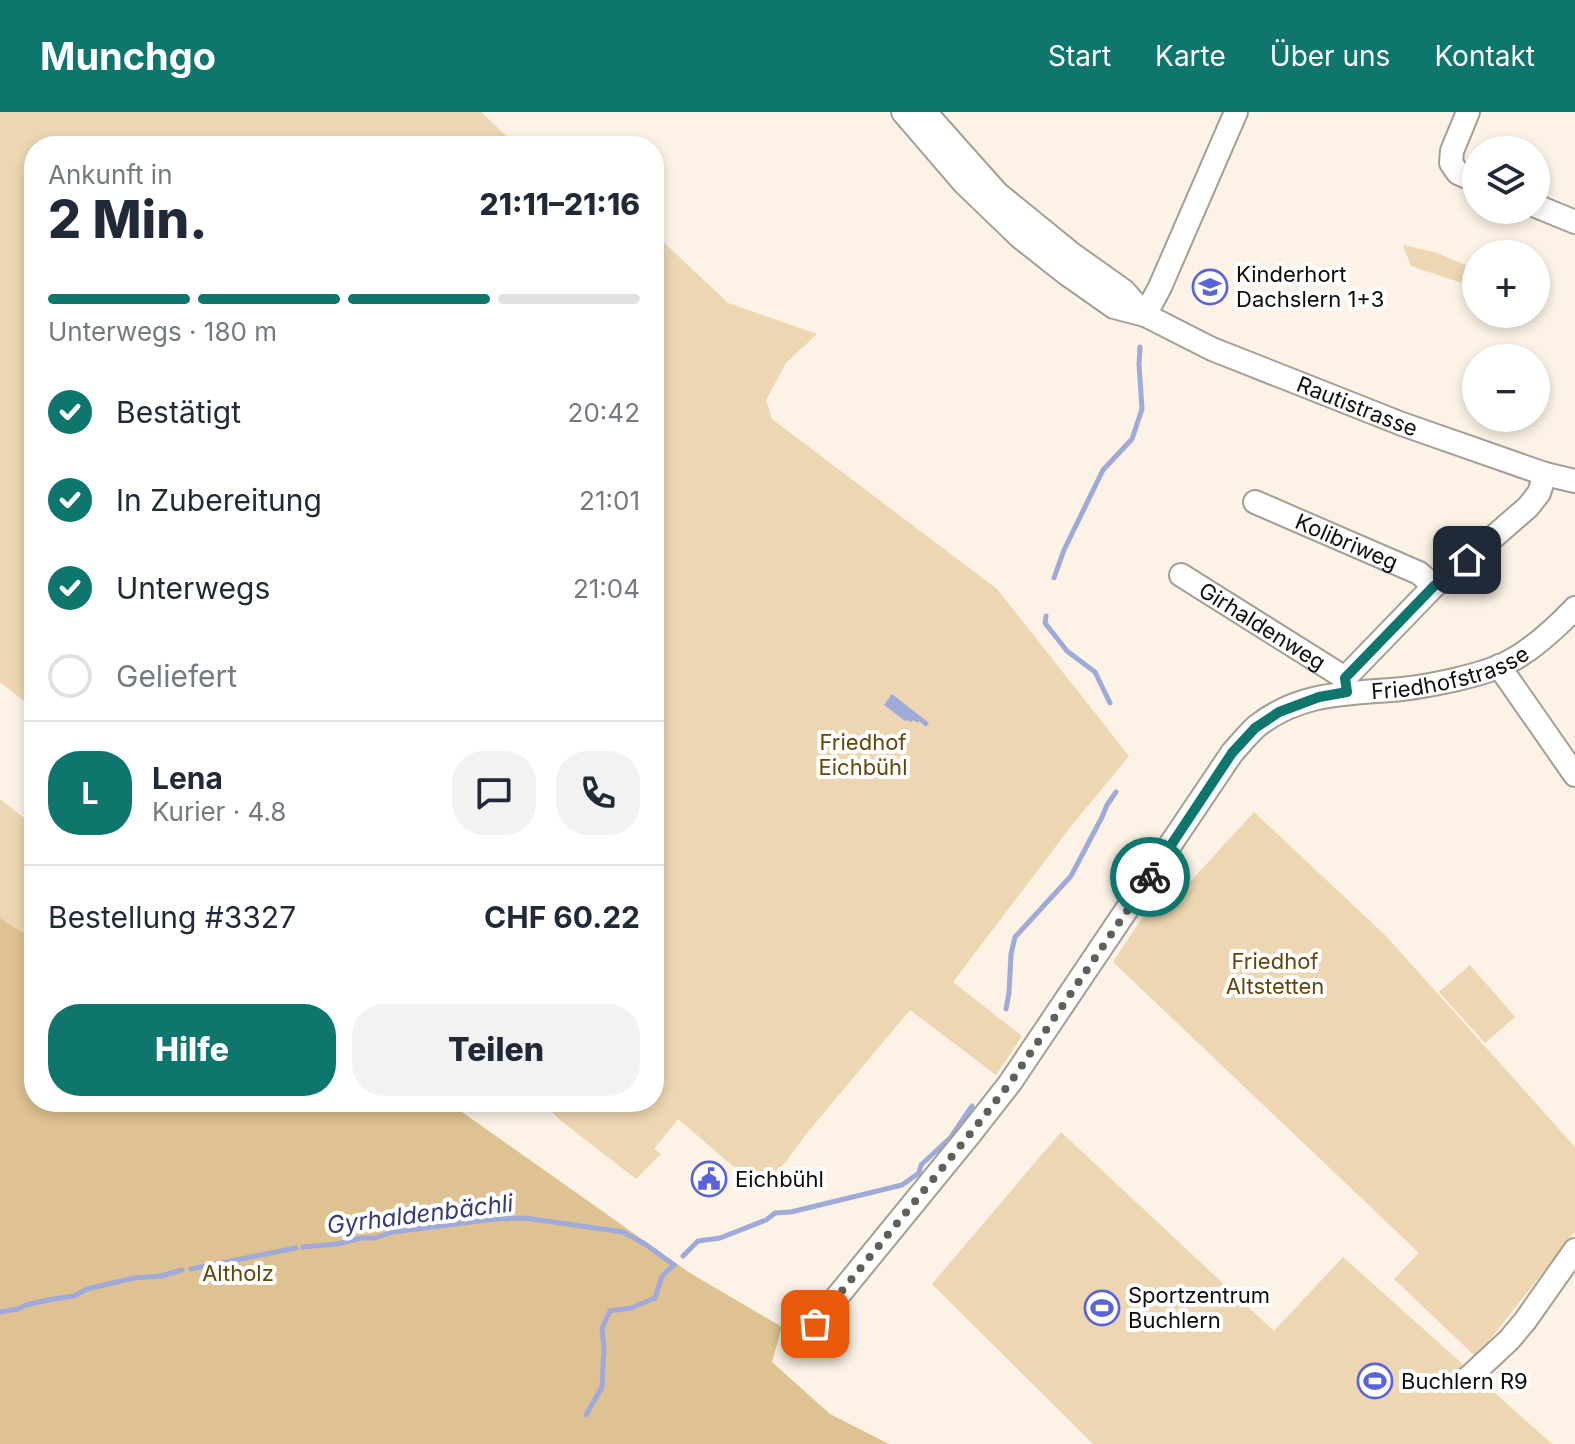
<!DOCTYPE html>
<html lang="de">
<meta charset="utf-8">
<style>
:root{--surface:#fff;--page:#f2f2f3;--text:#1f2937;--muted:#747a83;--line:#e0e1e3;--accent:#0f766e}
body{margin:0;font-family:Inter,sans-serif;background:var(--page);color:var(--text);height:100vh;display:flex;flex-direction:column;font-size:30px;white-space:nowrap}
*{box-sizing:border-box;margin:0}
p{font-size:26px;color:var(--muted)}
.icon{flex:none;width:44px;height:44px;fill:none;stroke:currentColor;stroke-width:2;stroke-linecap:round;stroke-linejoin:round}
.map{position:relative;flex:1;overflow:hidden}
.side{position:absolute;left:24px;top:24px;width:640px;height:976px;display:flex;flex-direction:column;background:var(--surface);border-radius:32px;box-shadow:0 4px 12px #0003}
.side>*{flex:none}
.tools{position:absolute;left:1462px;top:24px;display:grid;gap:16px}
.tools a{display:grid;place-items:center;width:88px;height:88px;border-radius:50%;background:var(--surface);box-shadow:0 4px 12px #0003;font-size:40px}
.pin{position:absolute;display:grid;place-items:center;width:68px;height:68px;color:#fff;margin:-34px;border-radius:16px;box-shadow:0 4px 12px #0006}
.courier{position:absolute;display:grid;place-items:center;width:80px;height:80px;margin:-40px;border:6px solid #0f766e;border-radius:50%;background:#fff;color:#222;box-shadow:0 2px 10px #0007}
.summary em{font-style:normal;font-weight:800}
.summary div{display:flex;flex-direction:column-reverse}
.summary{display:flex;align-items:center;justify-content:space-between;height:136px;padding:0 24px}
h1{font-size:52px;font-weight:800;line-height:60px}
.bar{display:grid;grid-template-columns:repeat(4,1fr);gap:12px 8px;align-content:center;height:96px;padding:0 24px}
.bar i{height:10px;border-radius:6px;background:var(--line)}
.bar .current{background:var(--accent)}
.bar p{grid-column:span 4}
.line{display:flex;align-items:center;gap:20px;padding:0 24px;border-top:2px solid var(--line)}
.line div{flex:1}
.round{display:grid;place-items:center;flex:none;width:84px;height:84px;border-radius:32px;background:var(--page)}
ol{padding:0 24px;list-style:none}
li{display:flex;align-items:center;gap:24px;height:88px}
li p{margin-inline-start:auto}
li .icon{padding:8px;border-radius:50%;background:var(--accent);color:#fff;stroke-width:4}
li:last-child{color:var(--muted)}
li i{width:44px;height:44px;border:4px solid var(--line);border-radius:50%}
.primary-button{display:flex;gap:16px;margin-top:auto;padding:16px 24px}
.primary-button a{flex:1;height:92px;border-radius:32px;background:var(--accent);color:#fff;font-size:32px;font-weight:800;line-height:92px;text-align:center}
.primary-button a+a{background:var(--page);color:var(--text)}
header{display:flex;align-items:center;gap:48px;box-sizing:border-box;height:112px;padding:0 40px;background:var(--accent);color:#fff}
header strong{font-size:38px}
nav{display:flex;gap:44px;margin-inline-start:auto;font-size:28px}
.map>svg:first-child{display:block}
.green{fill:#edd6b1}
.forest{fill:#dec292}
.water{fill:#a0aada}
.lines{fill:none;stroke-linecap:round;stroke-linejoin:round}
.stream{stroke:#a0aada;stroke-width:5}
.minor-casing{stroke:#a69e92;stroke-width:26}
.minor{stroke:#fff;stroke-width:22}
.done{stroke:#635e56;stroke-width:8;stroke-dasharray:0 14.4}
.route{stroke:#0f766e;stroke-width:10}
.labels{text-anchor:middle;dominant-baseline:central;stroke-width:8;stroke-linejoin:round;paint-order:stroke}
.poi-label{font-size:22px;fill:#100d09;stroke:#fff;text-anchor:start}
.street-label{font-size:22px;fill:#100d09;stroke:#fff}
.park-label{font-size:22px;fill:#62460a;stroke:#fff}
.water-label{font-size:24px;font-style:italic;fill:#333a75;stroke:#fff}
</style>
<header>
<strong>Munchgo</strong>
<nav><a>Start</a><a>Karte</a><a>Über uns</a><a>Kontakt</a></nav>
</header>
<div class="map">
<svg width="1575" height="1332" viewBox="0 0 1575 1332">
<rect width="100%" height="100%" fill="#fcf3e6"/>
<g class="green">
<path d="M 0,0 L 481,0 L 517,34 L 34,34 L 34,597 L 0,570 Z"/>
<path d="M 654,121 L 728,191 L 817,222 L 786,251 L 766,288 L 772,307 L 997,477 L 1129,644 L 1072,713 L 953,870 L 1022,924 L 996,963 L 910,898 L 807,1021 L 763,1080 L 678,1007 L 654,1037 L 661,1042 L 636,1067 L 560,1008 L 543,990 L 654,990 Z"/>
<path d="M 1403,133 L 1434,140 L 1476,157 L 1474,175 L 1411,154 Z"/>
<path d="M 0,687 L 34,714 L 34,828 L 0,806 Z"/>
<path d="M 1254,700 L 1386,824 L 1575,1035 L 1575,1120 L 1476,1245 L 1394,1167 L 1419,1141 L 1113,850 L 1148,797 L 1159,804 Z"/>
<path d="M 1470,853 L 1515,905 L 1485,931 L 1439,880 Z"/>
<path d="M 1061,1020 L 1274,1219 L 1343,1145 L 1552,1332 L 1093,1332 L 932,1172 Z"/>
</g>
<path class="forest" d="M 0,806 L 34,828 L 34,990 L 422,990 L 462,1000 L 690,1161 L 782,1215 L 772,1250 L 830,1302 L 889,1332 L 0,1332 Z"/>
<path class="water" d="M 892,582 L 929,611 L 926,615 L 919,609 L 918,611 L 913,608 L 911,610 L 907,608 L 905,609 L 884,593 Z"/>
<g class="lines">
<g class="stream">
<path d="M 1054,466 L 1064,438 L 1103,358 L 1132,327 L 1142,297 L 1139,252 L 1140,235"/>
<path d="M 1046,504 L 1045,511 L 1067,539 L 1095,560 L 1110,591"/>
<path d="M 1006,897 L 1009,881 L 1011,842 L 1015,825 L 1071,764 L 1102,705 L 1107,693 L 1116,680"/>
<path d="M 303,1135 L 337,1132 L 362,1126 L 375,1126 L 393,1120 L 495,1107 L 525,1106 L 623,1120 L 645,1132 L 674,1153"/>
<path d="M 683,1144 L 698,1129 L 720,1126 L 766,1108 L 775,1101 L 791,1100 L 902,1073 L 919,1061 L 921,1053 L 951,1025 L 972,994"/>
<path d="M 191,1157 L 296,1136"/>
<path d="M 0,1200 L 18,1197 L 26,1193 L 48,1188 L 74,1184 L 87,1177 L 134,1166 L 161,1164 L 182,1158"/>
<path d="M 586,1303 L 602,1275 L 604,1236 L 602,1216 L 610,1199 L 631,1196 L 655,1186 L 662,1164 L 674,1153"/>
</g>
<g class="minor-casing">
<g id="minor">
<path id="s1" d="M 903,0 L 964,71 L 1020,125 L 1067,162 L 1114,195 L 1145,203 L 1212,237 L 1402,312 L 1545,362 L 1575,369"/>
<path d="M 925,0 L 997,81 L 1072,142 L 1124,179 L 1145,203"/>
<path d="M 1468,0 L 1452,39 L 1451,51 L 1458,61 L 1476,69"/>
<path d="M 1536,94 L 1575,110"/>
<path d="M 1145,203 L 1160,175 L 1236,0"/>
<path id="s2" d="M 1255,390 L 1419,461 L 1434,474"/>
<path id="s3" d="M 1181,463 L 1345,566"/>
<path d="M 1499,554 L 1575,663"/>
<path d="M 1347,580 L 1345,566 L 1434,474 L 1467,448 L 1528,395 L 1539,381 L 1545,362"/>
<path id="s4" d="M 806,1221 L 815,1212 L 970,1022 L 1010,971 L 1232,641 C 1240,632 1248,622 1257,614 C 1302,579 1349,582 1402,577 C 1429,574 1473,565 1498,555 C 1525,544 1555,517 1575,496"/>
<path d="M 1467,1267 L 1509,1228 L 1525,1209 L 1575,1138"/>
</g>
</g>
<use href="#minor" class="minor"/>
</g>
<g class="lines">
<path class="done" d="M 815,1212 L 970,1022 L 1010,971 L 1150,765"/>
<path class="route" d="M 1150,765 L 1232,641 L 1255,616 L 1279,600 L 1319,585 L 1347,580 L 1345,566 L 1434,474 L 1467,448"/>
</g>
<defs>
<g id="school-ring" transform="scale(1.8)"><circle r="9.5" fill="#fff" stroke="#5964db" stroke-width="1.5"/><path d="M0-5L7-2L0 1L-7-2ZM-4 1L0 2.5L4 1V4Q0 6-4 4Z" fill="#5964db"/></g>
<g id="civic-ring" transform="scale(1.8)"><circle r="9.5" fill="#fff" stroke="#5964db" stroke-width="1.5"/><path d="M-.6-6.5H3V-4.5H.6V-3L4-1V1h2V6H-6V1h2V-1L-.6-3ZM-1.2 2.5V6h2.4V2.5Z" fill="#5964db"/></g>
<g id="stadium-ring" transform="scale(1.8)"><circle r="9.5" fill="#fff" stroke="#5964db" stroke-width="1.5"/><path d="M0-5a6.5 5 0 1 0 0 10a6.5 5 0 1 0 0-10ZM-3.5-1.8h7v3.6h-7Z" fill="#5964db"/></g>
</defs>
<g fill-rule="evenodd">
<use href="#school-ring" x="1210" y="175"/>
<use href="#civic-ring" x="709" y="1067"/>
<use href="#stadium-ring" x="1102" y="1196"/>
<use href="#stadium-ring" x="1375" y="1269"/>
</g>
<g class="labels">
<g class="poi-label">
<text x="1236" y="162">Kinderhort<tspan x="1236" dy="25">Dachslern 1+3</tspan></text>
<text x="735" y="1067">Eichbühl</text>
<text x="1128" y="1183">Sportzentrum<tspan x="1128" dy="25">Buchlern</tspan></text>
<text x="1401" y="1269">Buchlern R9</text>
</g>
<g class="street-label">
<text stroke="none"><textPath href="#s1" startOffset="552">Rautistrasse</textPath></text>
<text stroke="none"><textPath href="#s2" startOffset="100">Kolibriweg</textPath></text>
<text stroke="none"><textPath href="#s3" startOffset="96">Girhaldenweg</textPath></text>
<text stroke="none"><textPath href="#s4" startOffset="960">Friedhofstrasse</textPath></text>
</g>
<g class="park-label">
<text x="863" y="630">Friedhof<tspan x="863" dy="25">Eichbühl</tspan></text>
<text x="1275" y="849">Friedhof<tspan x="1275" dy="25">Altstetten</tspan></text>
<text x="238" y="1161">Altholz</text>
</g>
<g class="water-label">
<text transform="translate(420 1102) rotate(-7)">Gyrhaldenbächli</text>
</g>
</g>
</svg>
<div class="tools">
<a><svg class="icon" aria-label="layers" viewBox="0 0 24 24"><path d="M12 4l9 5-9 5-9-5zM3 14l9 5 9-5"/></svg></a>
<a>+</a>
<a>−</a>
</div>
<div class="pin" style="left:815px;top:1212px;background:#ea580c"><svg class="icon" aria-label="bag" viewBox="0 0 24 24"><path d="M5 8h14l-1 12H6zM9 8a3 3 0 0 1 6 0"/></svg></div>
<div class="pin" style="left:1467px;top:448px;background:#1f2937"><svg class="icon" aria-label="home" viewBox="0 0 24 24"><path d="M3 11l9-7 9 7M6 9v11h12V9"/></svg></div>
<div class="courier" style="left:1150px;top:765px"><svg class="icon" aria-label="bike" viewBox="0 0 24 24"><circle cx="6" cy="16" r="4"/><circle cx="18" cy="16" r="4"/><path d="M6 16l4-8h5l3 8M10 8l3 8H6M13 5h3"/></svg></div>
<section class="side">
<div class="summary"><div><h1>2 Min.</h1><p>Ankunft in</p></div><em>21:11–21:16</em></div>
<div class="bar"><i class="current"></i><i class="current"></i><i class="current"></i><i></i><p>Unterwegs · 180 m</p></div>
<ol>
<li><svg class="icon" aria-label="check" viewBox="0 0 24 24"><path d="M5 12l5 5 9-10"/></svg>Bestätigt<p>20:42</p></li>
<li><svg class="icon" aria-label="check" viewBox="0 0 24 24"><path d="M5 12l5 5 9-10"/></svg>In Zubereitung<p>21:01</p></li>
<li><svg class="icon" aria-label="check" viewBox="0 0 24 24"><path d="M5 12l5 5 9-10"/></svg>Unterwegs<p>21:04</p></li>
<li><i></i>Geliefert</li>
</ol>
<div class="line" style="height:144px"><b class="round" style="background:var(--accent);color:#fff">L</b><div><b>Lena</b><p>Kurier · 4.8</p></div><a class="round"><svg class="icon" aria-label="chat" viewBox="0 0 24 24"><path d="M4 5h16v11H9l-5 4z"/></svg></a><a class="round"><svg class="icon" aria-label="phone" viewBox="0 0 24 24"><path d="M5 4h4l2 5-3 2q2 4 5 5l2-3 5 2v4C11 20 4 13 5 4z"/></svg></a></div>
<div class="line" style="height:104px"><div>Bestellung #3327</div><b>CHF 60.22</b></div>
<div class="primary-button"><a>Hilfe</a><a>Teilen</a></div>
</section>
</div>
